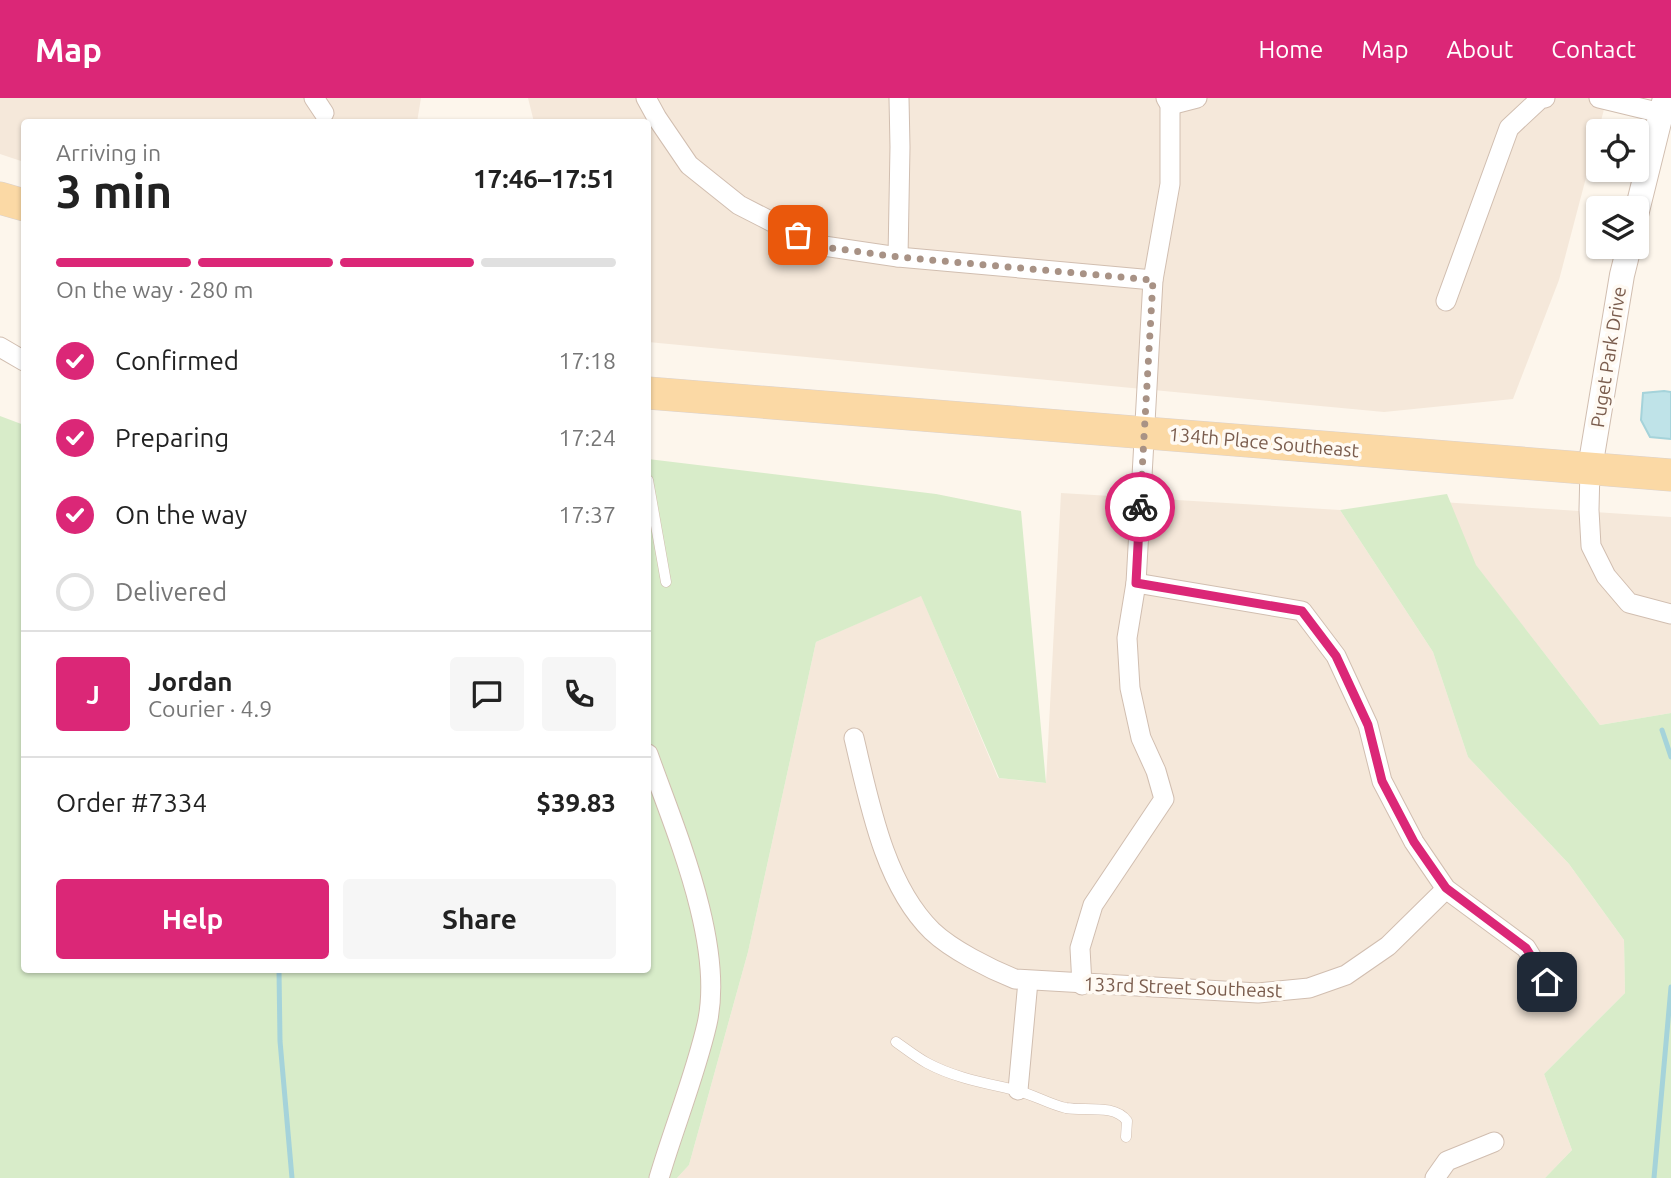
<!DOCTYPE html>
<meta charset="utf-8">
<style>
:root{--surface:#fff;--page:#f6f6f6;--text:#222;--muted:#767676;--line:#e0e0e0;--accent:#db2777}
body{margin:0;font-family:Ubuntu,sans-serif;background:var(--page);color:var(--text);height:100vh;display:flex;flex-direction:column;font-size:26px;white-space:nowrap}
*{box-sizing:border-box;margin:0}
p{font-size:23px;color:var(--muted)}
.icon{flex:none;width:38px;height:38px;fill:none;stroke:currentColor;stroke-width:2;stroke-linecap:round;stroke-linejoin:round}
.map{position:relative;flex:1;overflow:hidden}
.side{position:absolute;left:21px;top:21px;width:630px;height:854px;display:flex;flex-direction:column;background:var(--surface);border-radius:7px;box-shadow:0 2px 5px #0004}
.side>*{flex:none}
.buttons{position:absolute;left:1586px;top:21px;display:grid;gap:14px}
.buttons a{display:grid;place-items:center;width:63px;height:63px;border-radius:7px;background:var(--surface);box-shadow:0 2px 5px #0004;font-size:35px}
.pin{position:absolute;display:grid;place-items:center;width:60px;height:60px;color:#fff;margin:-30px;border-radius:14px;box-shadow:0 4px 10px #0006}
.courier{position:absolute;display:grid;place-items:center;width:70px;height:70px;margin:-35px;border:5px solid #db2777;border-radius:50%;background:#fff;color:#222;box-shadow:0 2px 9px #0007}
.head em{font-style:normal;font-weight:700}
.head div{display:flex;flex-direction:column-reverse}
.head{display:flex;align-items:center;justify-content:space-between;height:119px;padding:0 35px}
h1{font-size:46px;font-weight:700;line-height:52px}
.bar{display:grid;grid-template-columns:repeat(4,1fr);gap:10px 7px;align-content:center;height:84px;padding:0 35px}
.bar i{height:9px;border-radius:5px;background:var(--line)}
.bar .selected{background:var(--accent)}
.bar p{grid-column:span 4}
.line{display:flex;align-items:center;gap:18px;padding:0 35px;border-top:2px solid var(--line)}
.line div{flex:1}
.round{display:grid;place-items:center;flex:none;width:74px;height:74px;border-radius:7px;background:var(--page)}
ol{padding:0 35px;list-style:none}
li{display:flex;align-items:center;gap:21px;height:77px}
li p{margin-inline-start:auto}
li .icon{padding:7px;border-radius:50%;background:var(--accent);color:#fff;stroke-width:4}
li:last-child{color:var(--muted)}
li i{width:38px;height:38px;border:4px solid var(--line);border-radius:50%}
.cta{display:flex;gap:14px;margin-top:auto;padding:14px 35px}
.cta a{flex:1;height:80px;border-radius:7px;background:var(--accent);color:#fff;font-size:28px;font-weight:700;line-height:80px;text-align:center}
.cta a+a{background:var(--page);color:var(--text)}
header{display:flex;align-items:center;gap:42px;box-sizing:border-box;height:98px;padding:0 35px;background:var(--accent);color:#fff}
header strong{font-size:33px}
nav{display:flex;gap:38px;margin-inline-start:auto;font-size:24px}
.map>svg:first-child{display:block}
.residential{fill:#f5e8da}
.green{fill:#d8ecc9}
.water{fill:#bfe3e8;stroke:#a5d3da;stroke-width:2}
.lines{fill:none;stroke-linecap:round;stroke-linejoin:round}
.stream{stroke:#a5d3da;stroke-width:5}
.service-casing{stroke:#d1beb0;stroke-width:11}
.minor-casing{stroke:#d1beb0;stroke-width:21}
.tertiary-casing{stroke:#d1beb0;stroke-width:26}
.primary-casing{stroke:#dad1cd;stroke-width:33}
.service{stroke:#fff;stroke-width:10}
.minor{stroke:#fff;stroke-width:19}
.tertiary{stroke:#fff;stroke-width:24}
.primary{stroke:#fbd9a5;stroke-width:32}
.done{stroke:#a89285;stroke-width:7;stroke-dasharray:0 12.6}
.route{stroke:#db2777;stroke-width:9}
.labels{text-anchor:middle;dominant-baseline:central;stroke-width:7;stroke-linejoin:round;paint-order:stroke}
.street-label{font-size:19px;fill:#7a5c4d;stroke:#fffaf3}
</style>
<header>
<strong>Map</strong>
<nav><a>Home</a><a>Map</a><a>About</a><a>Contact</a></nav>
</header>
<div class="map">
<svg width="1671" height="1080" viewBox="0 0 1671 1080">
<rect width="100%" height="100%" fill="#fdf6ec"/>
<g class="residential">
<path d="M 0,0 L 421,0 L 417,24 L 24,24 L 24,64 L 0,56 Z"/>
<path d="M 528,0 L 1607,0 L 1559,182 L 1513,301 L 1384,314 L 648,244 L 648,24 L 534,24 Z"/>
<path d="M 1061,395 L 1340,412 L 1433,554 L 1468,659 L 1569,766 L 1624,842 L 1625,895 L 1544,976 L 1572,1052 L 1545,1080 L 677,1080 L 689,1067 L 748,854 L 816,544 L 921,497 L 998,680 L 1046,685 Z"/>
<path d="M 1441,404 L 1671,419 L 1671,615 L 1600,627 L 1463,451 Z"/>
</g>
<g class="green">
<path d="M 0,318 L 24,327 L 24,872 L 648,872 L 648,361 L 936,396 L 1021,413 L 1046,685 L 999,680 L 921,498 L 816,544 L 748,854 L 689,1067 L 677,1080 L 0,1080 Z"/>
<path d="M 1447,396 L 1476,467 L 1600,627 L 1671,615 L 1671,1080 L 1545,1080 L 1572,1052 L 1544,976 L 1625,895 L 1624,842 L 1569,766 L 1468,659 L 1433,554 L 1340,412 Z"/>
</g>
<path class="water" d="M 1664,293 L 1671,294 L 1671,341 L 1650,339 L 1641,322 L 1643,295 Z"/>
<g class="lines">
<g class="stream">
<path d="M 1662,632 L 1671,659"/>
<path d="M 279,872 L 280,943 L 292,1080"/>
<path d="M 1654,1080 L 1671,889"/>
</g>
<g class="service-casing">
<g id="service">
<path d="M 648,382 L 666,484"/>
<path d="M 896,944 C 906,951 916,959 927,965 C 955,980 985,985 1015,992 C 1033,996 1048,1006 1066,1010 C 1085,1013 1115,1006 1127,1023 L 1126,1039"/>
</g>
</g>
<g class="minor-casing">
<g id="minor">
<path d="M 314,0 L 324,15"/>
<path d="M 646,0 L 657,20 L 689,67 L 739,107 L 817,147 L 898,159 L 1153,182"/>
<path d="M 1599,0 L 1661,15"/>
<path d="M 1170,7 L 1197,0"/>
<path d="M 898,159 L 900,49 L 899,0"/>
<path d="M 1446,203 L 1509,30 L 1540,1 L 1545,0"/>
<path d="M 0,249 L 24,263"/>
<path d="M 1590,370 L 1589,412 L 1591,448 L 1606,478 L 1629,505 L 1671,516"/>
<path d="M 1136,485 L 1302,513 L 1336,558 L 1368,627 L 1382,683 L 1414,744 L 1446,791 L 1526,850 L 1558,902"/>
<path d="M 854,640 C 869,703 884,786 932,833 C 952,852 990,871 1015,881 L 1258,895 L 1309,890 L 1346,877 L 1388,848 L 1446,791"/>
<path d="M 648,656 C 675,732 725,846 707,926 C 695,978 674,1029 659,1080"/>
<path d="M 1082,887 L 1080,850 L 1093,807 L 1164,701 L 1156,673 L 1141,640 L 1130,590 L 1127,540 L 1136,485 L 1153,182 L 1170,86 L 1170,7 L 1166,0"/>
<path d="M 1018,992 L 1028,883"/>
<path d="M 1435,1080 L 1447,1063 L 1494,1044"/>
</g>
</g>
<g class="tertiary-casing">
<g id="tertiary">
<path d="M 1636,117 L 1665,0"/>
<path d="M 1590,370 L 1622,177 L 1629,149"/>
</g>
</g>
<g class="primary-casing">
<g id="primary">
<path d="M 0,100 L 24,107"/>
<path d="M 648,295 L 1671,377"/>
</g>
</g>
<use href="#service" class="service"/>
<use href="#minor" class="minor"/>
<use href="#tertiary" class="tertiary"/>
<use href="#primary" class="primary"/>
</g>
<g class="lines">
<path class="done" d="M 798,137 L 817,148 L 898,159 L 1153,182 L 1140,409"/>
<path class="route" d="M 1140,409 L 1136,485 L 1302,513 L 1336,558 L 1368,627 L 1382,683 L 1414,744 L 1446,790 L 1526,850 L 1547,884"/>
</g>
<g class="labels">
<g class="street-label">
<text transform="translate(1608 259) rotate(-81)">Puget Park Drive</text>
<text transform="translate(1264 344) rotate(5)">134th Place Southeast</text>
<text transform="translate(1183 889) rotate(2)">133rd Street Southeast</text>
</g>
</g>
</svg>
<div class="buttons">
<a><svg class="icon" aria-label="locate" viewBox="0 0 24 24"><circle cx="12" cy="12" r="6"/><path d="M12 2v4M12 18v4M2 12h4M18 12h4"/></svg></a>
<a><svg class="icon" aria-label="layers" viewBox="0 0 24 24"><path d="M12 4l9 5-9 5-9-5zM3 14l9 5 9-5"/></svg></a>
</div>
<div class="pin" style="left:798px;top:137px;background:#ea580c"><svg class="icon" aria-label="bag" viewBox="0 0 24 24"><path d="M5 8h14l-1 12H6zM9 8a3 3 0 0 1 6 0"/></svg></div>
<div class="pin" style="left:1547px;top:884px;background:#1f2937"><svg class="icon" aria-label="home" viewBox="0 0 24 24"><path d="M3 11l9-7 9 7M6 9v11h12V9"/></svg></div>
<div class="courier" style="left:1140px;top:409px"><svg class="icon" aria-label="bike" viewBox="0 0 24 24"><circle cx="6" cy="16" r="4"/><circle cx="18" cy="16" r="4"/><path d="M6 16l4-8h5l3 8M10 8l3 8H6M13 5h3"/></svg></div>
<section class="side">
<div class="head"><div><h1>3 min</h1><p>Arriving in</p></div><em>17:46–17:51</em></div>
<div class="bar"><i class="selected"></i><i class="selected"></i><i class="selected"></i><i></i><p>On the way · 280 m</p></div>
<ol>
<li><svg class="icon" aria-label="check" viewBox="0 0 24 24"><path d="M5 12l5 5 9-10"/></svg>Confirmed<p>17:18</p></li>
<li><svg class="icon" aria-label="check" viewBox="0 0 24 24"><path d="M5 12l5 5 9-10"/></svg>Preparing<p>17:24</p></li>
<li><svg class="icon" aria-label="check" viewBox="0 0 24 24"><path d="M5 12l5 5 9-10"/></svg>On the way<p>17:37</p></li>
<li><i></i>Delivered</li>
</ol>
<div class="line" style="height:126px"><b class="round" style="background:var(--accent);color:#fff">J</b><div><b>Jordan</b><p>Courier · 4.9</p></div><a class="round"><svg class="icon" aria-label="chat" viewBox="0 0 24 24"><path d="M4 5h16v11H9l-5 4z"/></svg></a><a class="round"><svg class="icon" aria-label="phone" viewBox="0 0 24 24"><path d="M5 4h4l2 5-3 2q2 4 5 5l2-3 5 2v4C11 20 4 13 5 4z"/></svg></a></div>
<div class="line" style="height:91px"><div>Order #7334</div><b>$39.83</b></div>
<div class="cta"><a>Help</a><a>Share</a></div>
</section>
</div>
